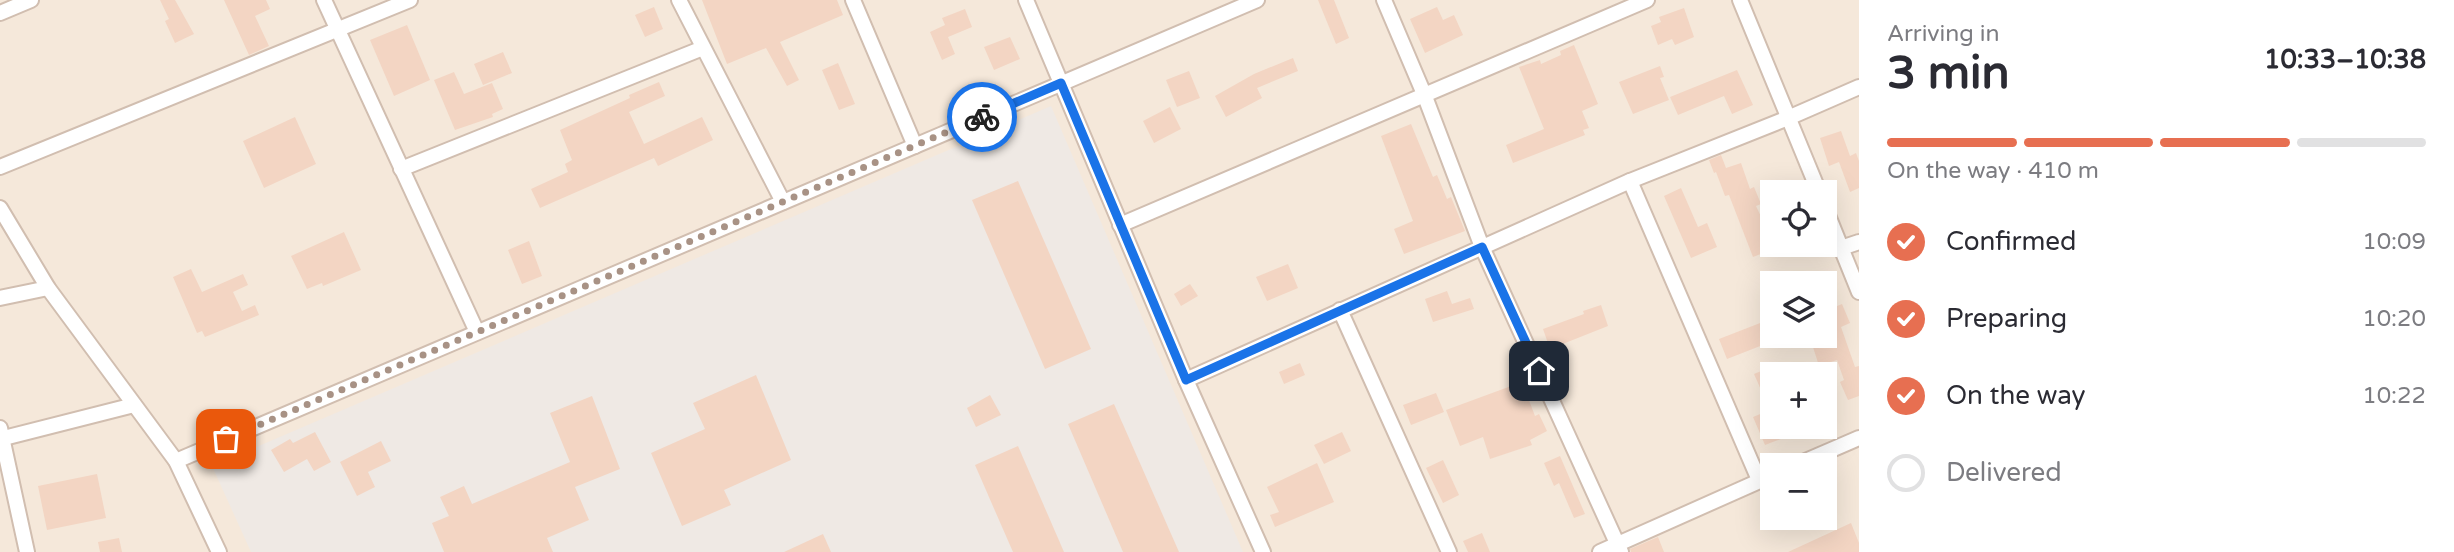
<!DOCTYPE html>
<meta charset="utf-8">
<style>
:root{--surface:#fff;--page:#f2f2f3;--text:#2b2b33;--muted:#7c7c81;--line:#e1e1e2;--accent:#e76f51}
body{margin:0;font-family:"Varela Round",sans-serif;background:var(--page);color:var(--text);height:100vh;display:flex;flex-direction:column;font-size:26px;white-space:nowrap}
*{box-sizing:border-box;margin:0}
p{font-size:23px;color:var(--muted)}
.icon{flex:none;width:38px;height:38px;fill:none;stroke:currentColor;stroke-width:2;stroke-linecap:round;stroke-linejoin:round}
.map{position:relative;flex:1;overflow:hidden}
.side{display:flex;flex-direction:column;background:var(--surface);width:595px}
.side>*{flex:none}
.fabs{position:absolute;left:1760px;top:180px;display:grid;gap:14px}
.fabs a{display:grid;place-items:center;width:77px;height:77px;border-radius:0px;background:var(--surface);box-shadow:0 7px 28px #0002;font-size:35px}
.pin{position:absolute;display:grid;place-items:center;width:60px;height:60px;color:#fff;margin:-30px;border-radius:14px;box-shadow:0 4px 10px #0006}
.courier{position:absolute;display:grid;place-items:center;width:70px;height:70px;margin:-35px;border:5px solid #1a73e8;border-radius:50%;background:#fff;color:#222;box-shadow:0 2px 9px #0007}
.head em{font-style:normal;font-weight:800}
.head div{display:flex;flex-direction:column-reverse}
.head{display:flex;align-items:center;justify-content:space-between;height:119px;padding:0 28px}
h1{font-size:46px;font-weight:800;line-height:52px}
.bar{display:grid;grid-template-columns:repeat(4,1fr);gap:10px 7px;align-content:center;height:84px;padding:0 28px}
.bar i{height:9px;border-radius:5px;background:var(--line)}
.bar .on{background:var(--accent)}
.bar p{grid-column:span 4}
ol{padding:0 28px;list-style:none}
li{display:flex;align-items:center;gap:21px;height:77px}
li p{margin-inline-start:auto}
li .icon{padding:7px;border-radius:50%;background:var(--accent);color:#fff;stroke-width:4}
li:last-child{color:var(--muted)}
li i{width:38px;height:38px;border:4px solid var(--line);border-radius:50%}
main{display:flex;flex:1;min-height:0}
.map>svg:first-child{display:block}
.residential{fill:#f5e8da;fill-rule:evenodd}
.industrial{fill:#efe9e4}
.building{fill:#f3d5c3}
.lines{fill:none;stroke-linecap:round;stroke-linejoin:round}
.minor-casing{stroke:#d1beb0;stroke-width:18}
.minor{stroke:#fff;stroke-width:14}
.done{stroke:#a89285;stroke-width:7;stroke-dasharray:0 12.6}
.route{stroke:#1a73e8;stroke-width:9}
</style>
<main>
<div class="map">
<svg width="1859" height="552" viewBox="0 0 1859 552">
<rect width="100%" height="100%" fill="#fdf6ec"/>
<path class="residential" d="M 0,0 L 1859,0 L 1859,552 L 0,552 ZM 1773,192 L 1825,192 L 1825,245 L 1773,245 ZM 1773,284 L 1825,284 L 1825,336 L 1773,336 ZM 1773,374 L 1825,374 L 1825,427 L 1773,427 ZM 1773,466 L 1825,466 L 1825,518 L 1773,518 Z"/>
<path class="industrial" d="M 1051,106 L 1243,552 L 251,552 L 212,466 Z"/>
<g class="building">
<path d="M 160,0 L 175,0 L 194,34 L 175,43 L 165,21 L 169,19 Z"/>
<path d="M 224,0 L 266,0 L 270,9 L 255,16 L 269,46 L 249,55 Z"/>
<path d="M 702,0 L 837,0 L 843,15 L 780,42 L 799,80 L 787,86 L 766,48 L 727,64 Z"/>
<path d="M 1318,0 L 1334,0 L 1349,38 L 1336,44 Z"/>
<path d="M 654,7 L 663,29 L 645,37 L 635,15 Z"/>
<path d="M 1437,7 L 1443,20 L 1454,15 L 1463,35 L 1425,53 L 1410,19 Z"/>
<path d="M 1684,8 L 1694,37 L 1675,45 L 1672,39 L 1658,45 L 1651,26 L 1661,22 L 1659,17 Z"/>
<path d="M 965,9 L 972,27 L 948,37 L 955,54 L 942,60 L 930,32 L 945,25 L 942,18 Z"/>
<path d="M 407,25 L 430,80 L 394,96 L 370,40 Z"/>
<path d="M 1010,37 L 1020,59 L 994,70 L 984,47 Z"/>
<path d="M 1574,45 L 1598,104 L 1582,111 L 1589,128 L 1583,130 L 1585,135 L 1513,163 L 1506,145 L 1544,129 L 1519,67 L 1540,60 L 1541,64 L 1561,55 L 1560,51 Z"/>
<path d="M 503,52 L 512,73 L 483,85 L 474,64 Z"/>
<path d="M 1293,58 L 1298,71 L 1257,88 L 1262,98 L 1226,117 L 1215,96 L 1254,74 Z"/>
<path d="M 838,63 L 855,104 L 839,110 L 822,70 Z"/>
<path d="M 1660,66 L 1664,77 L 1660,78 L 1669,100 L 1633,114 L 1619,82 Z"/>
<path d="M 1737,70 L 1753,105 L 1732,114 L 1724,96 L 1678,115 L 1670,97 Z"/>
<path d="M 1189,71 L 1200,98 L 1177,107 L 1166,80 Z"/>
<path d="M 454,72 L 464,94 L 492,83 L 503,109 L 492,114 L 493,117 L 455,130 L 434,80 Z"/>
<path d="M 659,82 L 665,96 L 629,112 L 644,144 L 702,117 L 713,140 L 658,166 L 654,158 L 540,208 L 531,189 L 568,172 L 565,164 L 572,160 L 560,130 L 630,98 L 629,95 Z"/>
<path d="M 1170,107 L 1181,129 L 1154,143 L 1143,121 Z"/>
<path d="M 295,117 L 316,164 L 264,188 L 243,141 Z"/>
<path d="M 1411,124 L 1433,177 L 1437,175 L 1447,199 L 1451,197 L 1465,231 L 1404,254 L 1394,229 L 1413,221 L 1381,136 Z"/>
<path d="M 1841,131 L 1850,156 L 1856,153 L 1859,161 L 1859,188 L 1850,192 L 1839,162 L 1829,166 L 1820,138 Z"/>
<path d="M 1721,155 L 1726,168 L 1741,163 L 1750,189 L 1754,187 L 1761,204 L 1756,206 L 1766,227 L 1763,228 L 1769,245 L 1764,246 L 1766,252 L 1753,257 L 1729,195 L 1725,196 L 1716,172 L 1714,173 L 1709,160 Z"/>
<path d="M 1018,181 L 1091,349 L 1045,369 L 972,200 Z"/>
<path d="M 1681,188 L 1698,227 L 1707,223 L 1717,247 L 1691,258 L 1664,196 Z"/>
<path d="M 344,232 L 361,270 L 323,286 L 322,283 L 307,289 L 291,256 Z"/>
<path d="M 529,241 L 542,276 L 522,284 L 508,250 Z"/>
<path d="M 1288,264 L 1298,288 L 1267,301 L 1256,277 Z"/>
<path d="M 191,269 L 202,292 L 243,274 L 248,285 L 233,292 L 242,311 L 255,305 L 259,315 L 205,337 L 202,331 L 197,333 L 173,277 Z"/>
<path d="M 1190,284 L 1198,296 L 1181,306 L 1174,294 Z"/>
<path d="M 1447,291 L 1452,304 L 1470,298 L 1474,309 L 1433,322 L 1425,299 Z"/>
<path d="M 1842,304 L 1850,323 L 1841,327 L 1855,367 L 1859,366 L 1859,396 L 1848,400 L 1840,382 L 1844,380 L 1837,360 L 1819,366 L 1813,347 L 1823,343 L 1820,336 L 1825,336 L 1825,311 Z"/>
<path d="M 1601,305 L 1608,326 L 1550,349 L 1543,329 L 1584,314 L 1583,311 Z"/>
<path d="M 1773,318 L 1773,341 L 1727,359 L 1719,339 Z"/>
<path d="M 1300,363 L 1305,375 L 1284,384 L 1279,372 Z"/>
<path d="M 1773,366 L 1773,427 L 1782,427 L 1786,437 L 1765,445 L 1753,417 L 1770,410 L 1754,374 Z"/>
<path d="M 756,375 L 791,460 L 724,490 L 731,505 L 682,526 L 651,453 L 705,429 L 693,403 Z"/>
<path d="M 1522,382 L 1535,416 L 1539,414 L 1547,431 L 1530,440 L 1532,445 L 1490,459 L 1483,437 L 1460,446 L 1446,410 Z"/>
<path d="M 1436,393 L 1444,412 L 1411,425 L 1403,405 Z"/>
<path d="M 990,395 L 1001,415 L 976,427 L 967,408 Z"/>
<path d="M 592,396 L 620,469 L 575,487 L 589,520 L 547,538 L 553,552 L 444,552 L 432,523 L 449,516 L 440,497 L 464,486 L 472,504 L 570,462 L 550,413 Z"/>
<path d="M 1114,404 L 1179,552 L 1123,552 L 1068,424 Z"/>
<path d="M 315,432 L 331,462 L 314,471 L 307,459 L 284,472 L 271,450 L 290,439 L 293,443 Z"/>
<path d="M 1342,432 L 1351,451 L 1324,464 L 1314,445 Z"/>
<path d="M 381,441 L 391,461 L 368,472 L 375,487 L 357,496 L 340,462 Z"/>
<path d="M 1018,446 L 1064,552 L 1013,552 L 975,465 Z"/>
<path d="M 1560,456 L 1585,514 L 1574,518 L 1559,483 L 1554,486 L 1544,463 Z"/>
<path d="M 1443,460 L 1459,495 L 1443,503 L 1426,468 Z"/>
<path d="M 1317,463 L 1334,502 L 1275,527 L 1270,515 L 1279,512 L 1267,487 Z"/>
<path d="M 97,474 L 106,518 L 47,530 L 38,486 Z"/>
<path d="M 1851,523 L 1859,543 L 1859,552 L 1788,552 Z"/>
<path d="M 1482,533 L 1490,552 L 1468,552 L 1463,541 Z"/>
<path d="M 823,534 L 831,552 L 784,552 Z"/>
<path d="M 1658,537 L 1664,552 L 1631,552 L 1630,549 Z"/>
<path d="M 119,538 L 122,552 L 100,552 L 98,542 Z"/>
</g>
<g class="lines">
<g class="minor-casing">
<g id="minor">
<path d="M 324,0 L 477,332"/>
<path d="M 679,0 L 783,202"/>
<path d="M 853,0 L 915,146"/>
<path d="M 1026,0 L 1186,380 L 1263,552"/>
<path d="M 1384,0 L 1424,94 L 1482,247 L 1621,552"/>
<path d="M 1740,0 L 1819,192"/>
<path d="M 0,13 L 31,0"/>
<path d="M 0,167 L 410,0"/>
<path d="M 401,169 L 703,48"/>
<path d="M 1630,181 L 1759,480"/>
<path d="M 0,208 L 48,288 L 176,461 L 219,552"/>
<path d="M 1825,208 L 1859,292"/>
<path d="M 1120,225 L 1647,0"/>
<path d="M 1841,248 L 1859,242"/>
<path d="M 0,298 L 48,288"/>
<path d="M 1340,310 L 1449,552"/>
<path d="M 1186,380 L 1630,181 L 1788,118 L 1859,87"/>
<path d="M 0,428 L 27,552"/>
<path d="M 0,439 L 134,405"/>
<path d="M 176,461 L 1257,0"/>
<path d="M 1794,466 L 1859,438"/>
<path d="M 1600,552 L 1773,475"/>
</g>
</g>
<use href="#minor" class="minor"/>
</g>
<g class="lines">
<path class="done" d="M 226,439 L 982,117"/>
<path class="route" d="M 982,117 L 1061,83 L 1186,380 L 1482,247 L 1539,371"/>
</g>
</svg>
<div class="fabs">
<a><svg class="icon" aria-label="locate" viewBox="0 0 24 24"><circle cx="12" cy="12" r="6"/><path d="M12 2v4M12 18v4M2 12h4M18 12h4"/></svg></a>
<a><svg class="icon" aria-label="layers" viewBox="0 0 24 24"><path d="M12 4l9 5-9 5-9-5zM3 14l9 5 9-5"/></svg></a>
<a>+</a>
<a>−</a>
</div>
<div class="pin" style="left:226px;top:439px;background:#ea580c"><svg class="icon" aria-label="bag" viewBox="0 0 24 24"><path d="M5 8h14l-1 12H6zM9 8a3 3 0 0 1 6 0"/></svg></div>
<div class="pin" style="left:1539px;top:371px;background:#1f2937"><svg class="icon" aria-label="home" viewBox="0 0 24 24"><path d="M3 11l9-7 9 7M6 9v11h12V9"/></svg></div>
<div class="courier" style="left:982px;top:117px"><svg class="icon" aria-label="bike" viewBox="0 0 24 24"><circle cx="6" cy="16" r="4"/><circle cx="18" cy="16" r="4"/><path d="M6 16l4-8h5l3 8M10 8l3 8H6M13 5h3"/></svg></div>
</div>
<section class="side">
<div class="head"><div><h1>3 min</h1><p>Arriving in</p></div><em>10:33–10:38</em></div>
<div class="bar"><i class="on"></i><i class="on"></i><i class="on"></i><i></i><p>On the way · 410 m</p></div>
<ol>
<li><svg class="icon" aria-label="check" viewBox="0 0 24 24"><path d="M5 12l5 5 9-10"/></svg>Confirmed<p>10:09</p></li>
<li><svg class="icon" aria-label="check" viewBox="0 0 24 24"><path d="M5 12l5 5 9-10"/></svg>Preparing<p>10:20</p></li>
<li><svg class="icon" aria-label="check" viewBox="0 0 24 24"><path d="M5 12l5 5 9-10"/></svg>On the way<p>10:22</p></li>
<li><i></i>Delivered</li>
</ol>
</section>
</main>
